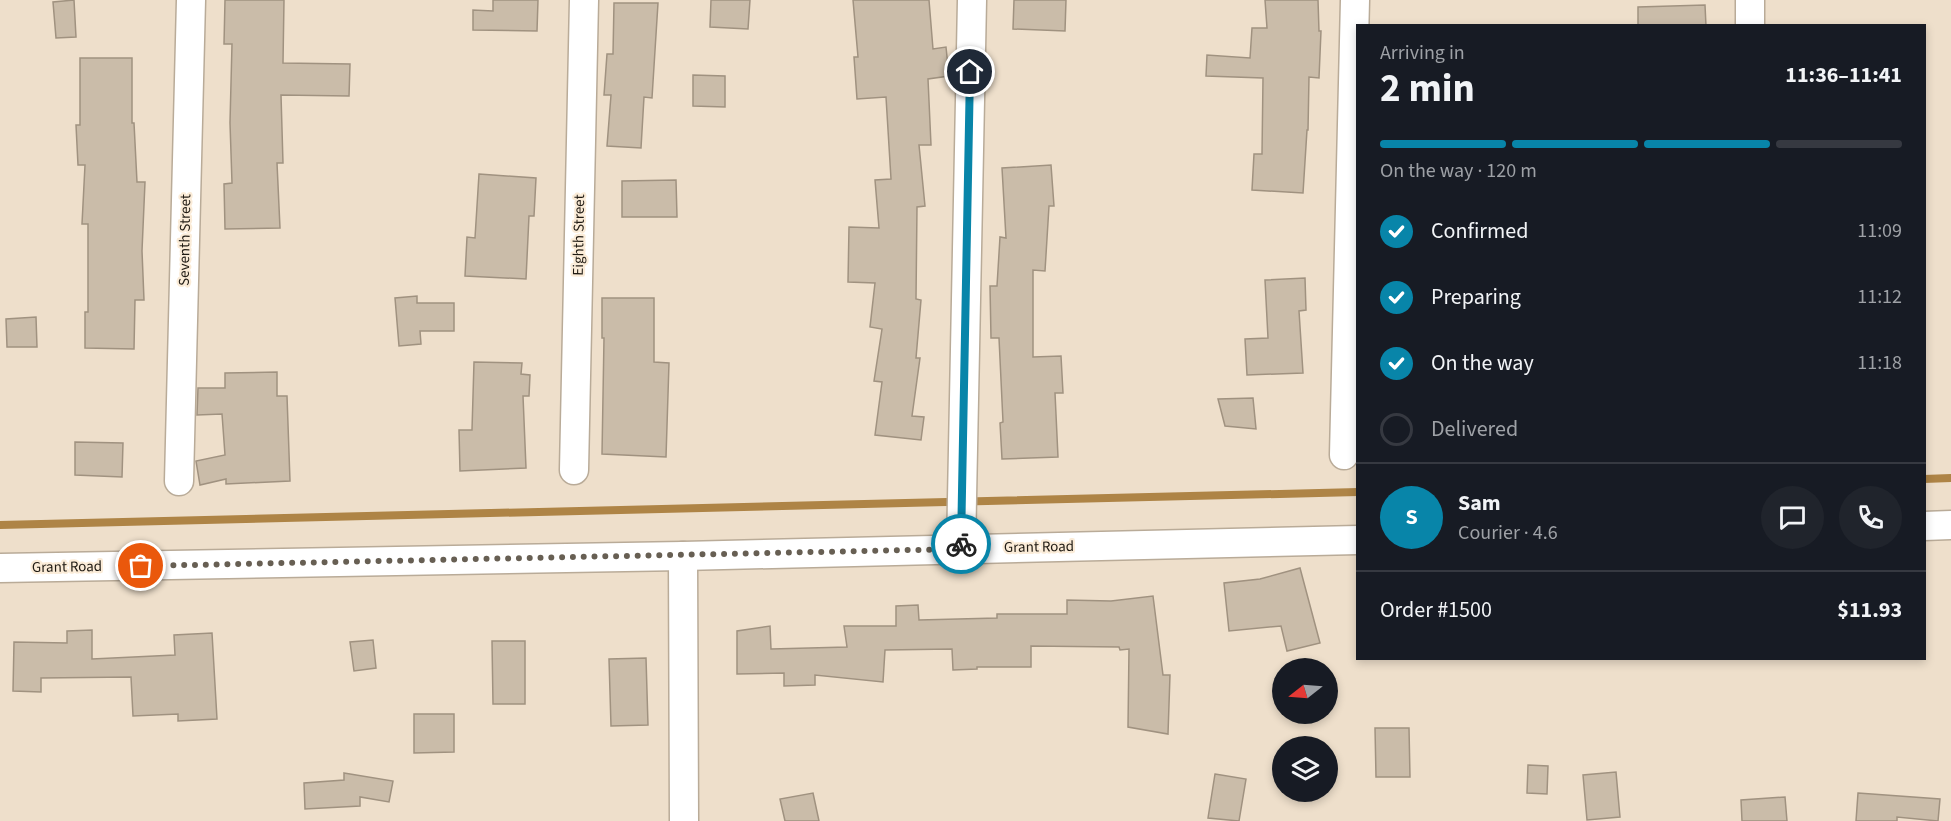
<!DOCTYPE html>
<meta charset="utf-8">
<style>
:root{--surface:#171b24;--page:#20242c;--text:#f1f3f6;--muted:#9ea1a6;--line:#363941;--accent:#0885a9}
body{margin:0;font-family:"Source Sans 3",sans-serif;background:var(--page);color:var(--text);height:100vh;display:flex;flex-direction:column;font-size:22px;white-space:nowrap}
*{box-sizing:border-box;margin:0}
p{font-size:20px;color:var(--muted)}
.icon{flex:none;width:33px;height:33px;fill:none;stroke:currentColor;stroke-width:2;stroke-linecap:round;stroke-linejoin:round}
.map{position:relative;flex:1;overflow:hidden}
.sheet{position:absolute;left:1356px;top:24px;width:570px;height:636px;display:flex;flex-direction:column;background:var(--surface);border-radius:0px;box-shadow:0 3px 9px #0003}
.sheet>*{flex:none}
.needle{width:39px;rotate:253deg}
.tools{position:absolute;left:1272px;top:658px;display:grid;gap:12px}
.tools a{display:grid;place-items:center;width:66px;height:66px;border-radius:50%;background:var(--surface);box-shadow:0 3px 9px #0003;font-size:30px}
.pin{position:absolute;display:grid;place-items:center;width:51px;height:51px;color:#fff;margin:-26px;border:3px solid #fff;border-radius:50%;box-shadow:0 2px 6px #0007}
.courier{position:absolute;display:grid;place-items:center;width:60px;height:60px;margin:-30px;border:4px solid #0885a9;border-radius:50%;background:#fff;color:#222;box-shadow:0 2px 8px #0007}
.overview em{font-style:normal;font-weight:700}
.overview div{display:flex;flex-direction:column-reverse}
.overview{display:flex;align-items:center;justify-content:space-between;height:102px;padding:0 24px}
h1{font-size:39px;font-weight:700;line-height:45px}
.bar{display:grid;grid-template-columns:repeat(4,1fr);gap:9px 6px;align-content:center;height:72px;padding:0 24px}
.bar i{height:8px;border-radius:4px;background:var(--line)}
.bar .selected{background:var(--accent)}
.bar p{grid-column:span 4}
.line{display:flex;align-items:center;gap:15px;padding:0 24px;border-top:2px solid var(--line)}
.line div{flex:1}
.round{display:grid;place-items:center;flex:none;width:63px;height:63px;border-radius:32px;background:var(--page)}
ol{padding:0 24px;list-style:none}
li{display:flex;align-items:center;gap:18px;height:66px}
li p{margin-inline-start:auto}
li .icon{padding:6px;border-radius:50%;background:var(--accent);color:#fff;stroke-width:4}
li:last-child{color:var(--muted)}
li i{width:33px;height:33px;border:3px solid var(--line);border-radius:50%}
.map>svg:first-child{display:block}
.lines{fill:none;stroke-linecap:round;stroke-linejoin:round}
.stream{stroke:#ae8446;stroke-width:8}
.building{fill:#cabca9;stroke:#a09280;stroke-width:1.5}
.street-casing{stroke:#b9ab98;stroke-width:31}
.street{stroke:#fff;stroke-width:28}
.done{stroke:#675f53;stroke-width:6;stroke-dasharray:0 10.8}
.route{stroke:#0885a9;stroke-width:8}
.labels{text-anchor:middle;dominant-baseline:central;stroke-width:4.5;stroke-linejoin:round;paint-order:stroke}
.street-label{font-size:15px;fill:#1f1a13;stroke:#fbecd8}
</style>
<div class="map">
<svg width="1951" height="821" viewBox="0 0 1951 821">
<rect width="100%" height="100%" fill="#eedfcb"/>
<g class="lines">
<g class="stream">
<path d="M 1924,479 L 1951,478"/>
<path d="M 0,525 L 1358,492"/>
</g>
</g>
<g class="building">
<path d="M 74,0 L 76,37 L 56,38 L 53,2 Z"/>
<path d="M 225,0 L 284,0 L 283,63 L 350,64 L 349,96 L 281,95 L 283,163 L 277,163 L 280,228 L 225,229 L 224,184 L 232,183 L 230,123 L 232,44 L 224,44 Z"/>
<path d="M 493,0 L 538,0 L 537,31 L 473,30 L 473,10 L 493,11 Z"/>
<path d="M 711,0 L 750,0 L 748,29 L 710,27 Z"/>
<path d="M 853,0 L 929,0 L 933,49 L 946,47 L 949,76 L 928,79 L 931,145 L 919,145 L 925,206 L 917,207 L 916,299 L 921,300 L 916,358 L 920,358 L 912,416 L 924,417 L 921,440 L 875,435 L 882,382 L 874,381 L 882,329 L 870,327 L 875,283 L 848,282 L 849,227 L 879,228 L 875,180 L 891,179 L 886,97 L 857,99 L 854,57 L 858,57 Z"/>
<path d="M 1014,0 L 1066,0 L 1065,31 L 1013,29 Z"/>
<path d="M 1265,0 L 1318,0 L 1319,31 L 1321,31 L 1319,78 L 1309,77 L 1308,130 L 1307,130 L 1303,193 L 1252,190 L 1254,154 L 1262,154 L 1263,78 L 1206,76 L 1207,55 L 1250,58 L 1252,28 L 1267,28 Z"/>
<path d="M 614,3 L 658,3 L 652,98 L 644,97 L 641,148 L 607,146 L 611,95 L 604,95 L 607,54 L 613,54 Z"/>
<path d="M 1705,5 L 1706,26 L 1638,26 L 1638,7 Z"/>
<path d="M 80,58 L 132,58 L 132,123 L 134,123 L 137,182 L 145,182 L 142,251 L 144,300 L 135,300 L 134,349 L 85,348 L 85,312 L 88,312 L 88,224 L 82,224 L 85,165 L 78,165 L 76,125 L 80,125 Z"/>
<path d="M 693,75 L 725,76 L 725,107 L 693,106 Z"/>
<path d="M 1051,165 L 1054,206 L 1049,206 L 1045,271 L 1033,270 L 1033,357 L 1061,356 L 1063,393 L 1055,393 L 1058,457 L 1002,459 L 1000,423 L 1003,422 L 999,338 L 991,338 L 990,286 L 997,286 L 1000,237 L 1006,238 L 1002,168 Z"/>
<path d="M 479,174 L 536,178 L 534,216 L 529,216 L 526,279 L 465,276 L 467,237 L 475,238 Z"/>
<path d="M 676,180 L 677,217 L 622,217 L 622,181 Z"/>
<path d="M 1305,278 L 1306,310 L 1299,311 L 1303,373 L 1247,375 L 1245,339 L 1268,338 L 1265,280 Z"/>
<path d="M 417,296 L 417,303 L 454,303 L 454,331 L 420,331 L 421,344 L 399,346 L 395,298 Z"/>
<path d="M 602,298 L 654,298 L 654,362 L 669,363 L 666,457 L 602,454 L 604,338 L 602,338 Z"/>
<path d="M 36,317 L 37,347 L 7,347 L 6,319 Z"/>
<path d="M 474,362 L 522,363 L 521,374 L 530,375 L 529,396 L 523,396 L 526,468 L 460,471 L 459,430 L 472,430 Z"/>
<path d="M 277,372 L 277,396 L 287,396 L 290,481 L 226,484 L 226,479 L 200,485 L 196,461 L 225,455 L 222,414 L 197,415 L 198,388 L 225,388 L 225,373 Z"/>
<path d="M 1253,398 L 1256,429 L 1225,426 L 1218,399 Z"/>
<path d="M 75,442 L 123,443 L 122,477 L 75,475 Z"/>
<path d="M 1300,568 L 1320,643 L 1287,651 L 1281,626 L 1229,631 L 1224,583 L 1260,579 Z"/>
<path d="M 1153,596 L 1163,675 L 1170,675 L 1168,734 L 1128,727 L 1129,649 L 1120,650 L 1119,647 L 1031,646 L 1031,667 L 977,667 L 977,669 L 953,670 L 952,649 L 885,650 L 883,682 L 815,675 L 815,685 L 784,686 L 784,673 L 737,674 L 737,631 L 770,626 L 771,649 L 847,647 L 844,626 L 896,626 L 896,606 L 918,605 L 919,620 L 997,618 L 997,614 L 1067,614 L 1067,600 L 1111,601 Z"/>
<path d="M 92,630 L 92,659 L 175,655 L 174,635 L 212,633 L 217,719 L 178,721 L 178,714 L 133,716 L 131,677 L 41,678 L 41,692 L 13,691 L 14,642 L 67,643 L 67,631 Z"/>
<path d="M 373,640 L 376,668 L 354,671 L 350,642 Z"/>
<path d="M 492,641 L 525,641 L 525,704 L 493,704 Z"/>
<path d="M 646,658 L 648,725 L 611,726 L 609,659 Z"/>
<path d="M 414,714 L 454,714 L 454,752 L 414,753 Z"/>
<path d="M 1375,728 L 1409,728 L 1410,777 L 1376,777 Z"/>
<path d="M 1528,765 L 1548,766 L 1547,794 L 1527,793 Z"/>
<path d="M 1616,772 L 1620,817 L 1587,820 L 1583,775 Z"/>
<path d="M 344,773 L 393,781 L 389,802 L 360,797 L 360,806 L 305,809 L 304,783 L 344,780 Z"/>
<path d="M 1215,774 L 1246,779 L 1239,821 L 1208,818 Z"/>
<path d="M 813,793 L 819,821 L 785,821 L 780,799 Z"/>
<path d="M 1858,793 L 1940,799 L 1938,821 L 1897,817 L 1897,821 L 1856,821 Z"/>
<path d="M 1785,797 L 1787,821 L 1742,821 L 1741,800 Z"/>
</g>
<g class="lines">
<g class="street-casing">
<g id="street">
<path d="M 1750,26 L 1750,0"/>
<path d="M 1344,455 L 1355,0"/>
<path d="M 574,470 L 584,0"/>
<path d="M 179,481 L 191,0"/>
<path d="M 1924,526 L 1951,525"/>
<path d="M 961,549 L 972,0"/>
<path d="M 683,556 L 684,821"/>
<path d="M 0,568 L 683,556 L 1358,540"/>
</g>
</g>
<use href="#street" class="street"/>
</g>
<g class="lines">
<path class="done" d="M 141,566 L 961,549 L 961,544"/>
<path class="route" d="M 961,544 L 970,72"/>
</g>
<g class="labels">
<g class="street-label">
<text transform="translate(579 235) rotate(-89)">Eighth Street</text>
<text transform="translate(185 240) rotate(-89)">Seventh Street</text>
<text transform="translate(1039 547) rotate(-1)">Grant Road</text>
<text transform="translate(67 567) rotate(-1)">Grant Road</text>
</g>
</g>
</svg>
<div class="tools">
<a><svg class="needle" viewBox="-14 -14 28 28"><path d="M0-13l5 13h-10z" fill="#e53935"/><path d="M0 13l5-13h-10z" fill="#9ea1a6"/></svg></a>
<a><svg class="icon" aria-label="layers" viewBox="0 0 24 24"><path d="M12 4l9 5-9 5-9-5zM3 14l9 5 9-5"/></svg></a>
</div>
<div class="pin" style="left:141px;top:566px;background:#ea580c"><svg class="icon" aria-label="bag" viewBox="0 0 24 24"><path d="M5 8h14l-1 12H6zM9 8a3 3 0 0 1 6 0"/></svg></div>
<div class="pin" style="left:970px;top:72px;background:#1f2937"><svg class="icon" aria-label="home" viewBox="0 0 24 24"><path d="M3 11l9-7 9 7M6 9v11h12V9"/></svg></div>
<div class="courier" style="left:961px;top:544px"><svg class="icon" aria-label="bike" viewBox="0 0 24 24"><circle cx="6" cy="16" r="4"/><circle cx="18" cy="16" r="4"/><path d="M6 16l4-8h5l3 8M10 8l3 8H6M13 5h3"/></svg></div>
<section class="sheet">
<div class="overview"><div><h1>2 min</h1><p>Arriving in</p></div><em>11:36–11:41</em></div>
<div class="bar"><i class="selected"></i><i class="selected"></i><i class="selected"></i><i></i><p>On the way · 120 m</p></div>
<ol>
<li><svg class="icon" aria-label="check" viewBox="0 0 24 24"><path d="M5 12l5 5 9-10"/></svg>Confirmed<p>11:09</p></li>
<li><svg class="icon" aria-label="check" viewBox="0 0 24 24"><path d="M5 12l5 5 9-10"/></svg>Preparing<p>11:12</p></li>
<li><svg class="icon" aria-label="check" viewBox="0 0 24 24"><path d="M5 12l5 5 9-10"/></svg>On the way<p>11:18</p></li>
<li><i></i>Delivered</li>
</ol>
<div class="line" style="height:108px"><b class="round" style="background:var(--accent);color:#fff">S</b><div><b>Sam</b><p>Courier · 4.6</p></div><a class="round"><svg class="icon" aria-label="chat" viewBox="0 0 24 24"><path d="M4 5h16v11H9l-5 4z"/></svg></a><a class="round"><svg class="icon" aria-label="phone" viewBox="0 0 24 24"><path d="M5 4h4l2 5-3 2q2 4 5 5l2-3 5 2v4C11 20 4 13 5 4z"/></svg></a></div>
<div class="line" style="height:78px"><div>Order #1500</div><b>$11.93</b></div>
</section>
</div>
